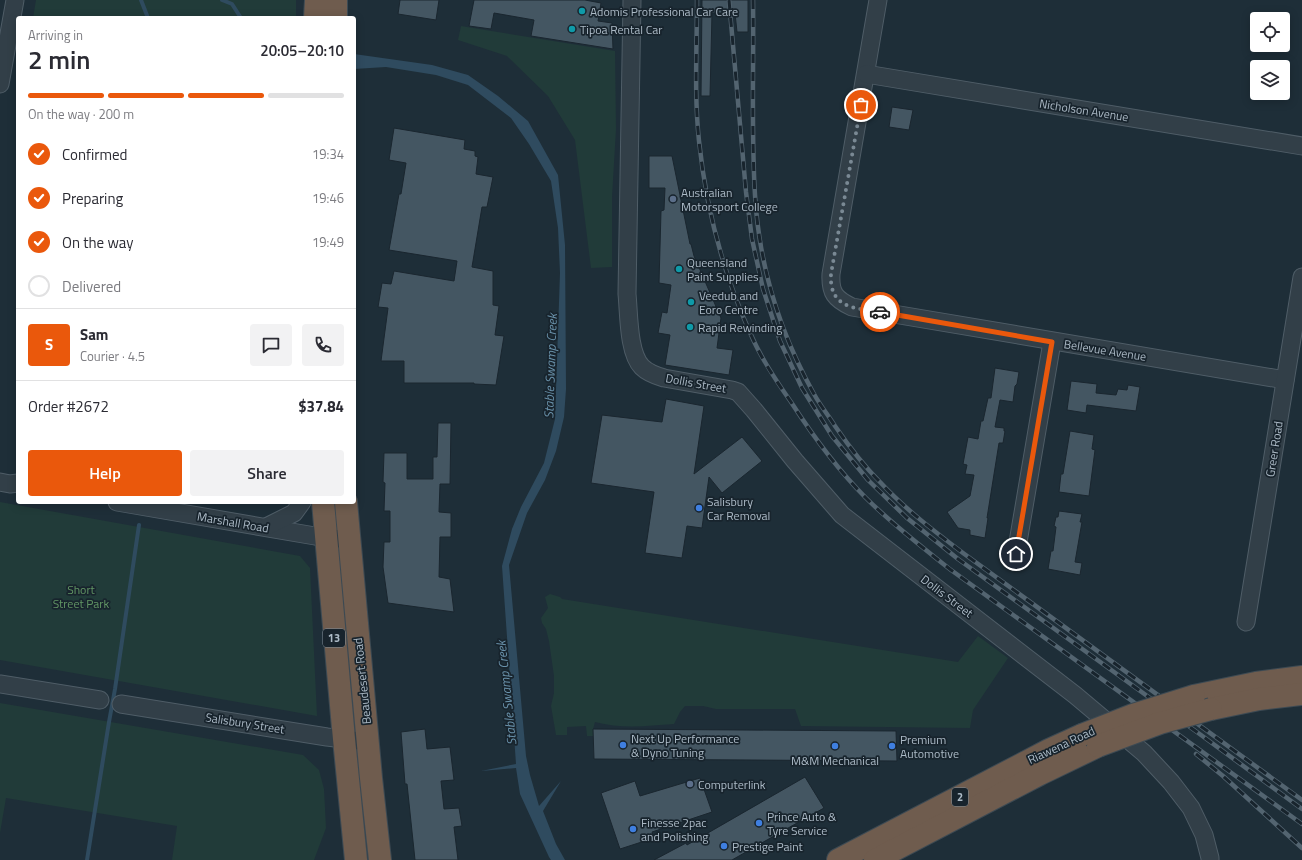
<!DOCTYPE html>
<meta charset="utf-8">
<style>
:root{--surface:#fff;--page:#f2f2f3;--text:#2b2b33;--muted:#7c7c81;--line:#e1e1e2;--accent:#ea580c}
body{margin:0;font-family:"Titillium Web",sans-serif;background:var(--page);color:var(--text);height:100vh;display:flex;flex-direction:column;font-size:15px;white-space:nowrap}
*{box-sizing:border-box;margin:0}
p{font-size:13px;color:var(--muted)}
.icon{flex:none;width:22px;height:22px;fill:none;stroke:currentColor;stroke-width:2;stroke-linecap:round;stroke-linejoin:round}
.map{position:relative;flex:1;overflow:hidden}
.panel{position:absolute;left:16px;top:16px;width:340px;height:488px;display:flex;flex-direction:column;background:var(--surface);border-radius:4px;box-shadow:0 2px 10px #0003}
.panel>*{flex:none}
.buttons{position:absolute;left:1250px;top:12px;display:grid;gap:8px}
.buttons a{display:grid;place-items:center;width:40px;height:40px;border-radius:4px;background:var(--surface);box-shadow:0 2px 10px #0003;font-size:20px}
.pin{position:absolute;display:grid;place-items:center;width:34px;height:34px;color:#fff;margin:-17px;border:2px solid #fff;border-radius:50%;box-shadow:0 1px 4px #0007}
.courier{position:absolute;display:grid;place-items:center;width:40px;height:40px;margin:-20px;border:3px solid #ea580c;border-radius:50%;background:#fff;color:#222;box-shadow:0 1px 5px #0007}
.head em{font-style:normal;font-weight:600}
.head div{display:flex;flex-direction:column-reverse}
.head{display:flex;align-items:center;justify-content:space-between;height:68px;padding:0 12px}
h1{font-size:26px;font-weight:600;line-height:30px}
.bar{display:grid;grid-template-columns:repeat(4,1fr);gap:6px 4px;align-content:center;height:48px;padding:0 12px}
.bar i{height:5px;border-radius:3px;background:var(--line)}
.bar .on{background:var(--accent)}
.bar p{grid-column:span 4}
.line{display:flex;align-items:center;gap:10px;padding:0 12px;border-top:1px solid var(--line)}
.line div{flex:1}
.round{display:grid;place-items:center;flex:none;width:42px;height:42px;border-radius:4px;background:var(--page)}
ol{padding:0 12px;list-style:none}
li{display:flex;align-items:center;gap:12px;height:44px}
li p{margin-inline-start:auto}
li .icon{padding:4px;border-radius:50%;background:var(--accent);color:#fff;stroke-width:4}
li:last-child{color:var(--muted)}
li i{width:22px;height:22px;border:2px solid var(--line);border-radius:50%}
.primary-button{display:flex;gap:8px;margin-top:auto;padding:8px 12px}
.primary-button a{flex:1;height:46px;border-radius:4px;background:var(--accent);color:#fff;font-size:16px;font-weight:600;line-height:46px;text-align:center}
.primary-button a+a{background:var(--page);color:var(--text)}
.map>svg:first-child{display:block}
.green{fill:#213b39}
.water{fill:#2f4b5f}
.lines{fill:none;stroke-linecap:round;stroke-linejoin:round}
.stream{stroke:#2f4b5f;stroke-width:4}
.building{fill:#445662;stroke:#1a262f}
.minor-casing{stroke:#4f5d67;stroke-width:19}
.highway-casing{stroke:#3d4a53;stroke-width:24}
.minor{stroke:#323f48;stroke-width:17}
.highway{stroke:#6f5c4e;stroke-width:22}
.rail-casing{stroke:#536470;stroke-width:4.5}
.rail{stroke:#18242d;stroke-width:3;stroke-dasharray:9;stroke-linecap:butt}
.highway-bridge-casing{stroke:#3d4a53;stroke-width:24;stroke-linecap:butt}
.highway-bridge{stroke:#6f5c4e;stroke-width:22}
.done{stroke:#7a8994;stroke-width:4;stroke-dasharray:0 7.2}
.route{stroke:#ea580c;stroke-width:5}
.culture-dot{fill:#0f9aa8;stroke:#18242d;stroke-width:1.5}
.service-dot{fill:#5c6f8a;stroke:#18242d;stroke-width:1.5}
.shop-dot{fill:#3f7fe0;stroke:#18242d;stroke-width:1.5}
.labels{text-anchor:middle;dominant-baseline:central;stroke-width:3.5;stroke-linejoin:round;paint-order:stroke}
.shield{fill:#18242d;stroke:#808d98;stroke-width:1}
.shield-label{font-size:11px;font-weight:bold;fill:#acbac6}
.poi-label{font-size:12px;fill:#acbac6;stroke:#18242d;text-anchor:start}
.street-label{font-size:12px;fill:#acbac6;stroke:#18242d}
.park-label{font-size:12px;fill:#629765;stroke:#18242d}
.water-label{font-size:13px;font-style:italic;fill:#6a92ab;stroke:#18242d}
</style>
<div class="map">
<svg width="1302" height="860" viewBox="0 0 1302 860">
<rect width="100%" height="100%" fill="#1e2e38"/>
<g class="green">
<path d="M 36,0 L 296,0 L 296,18 L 33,18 Z"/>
<path d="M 461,26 L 615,51 L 616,129 L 612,197 L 612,267 L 591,268 L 575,140 L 548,96 L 507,56 L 458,40 Z"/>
<path d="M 0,502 L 300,556 L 310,568 L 317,716 L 0,660 Z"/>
<path d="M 550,594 L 560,597 L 562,599 L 958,662 L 978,636 L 1008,658 L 973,710 L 970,728 L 801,726 L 795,709 L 716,709 L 703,706 L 685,706 L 680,712 L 674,724 C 647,726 621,729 595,722 L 593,729 L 594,736 L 587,736 L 586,726 L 567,727 L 567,735 L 556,735 L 551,706 L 554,693 L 554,676 L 549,641 L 546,629 L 542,623 L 541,618 L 548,608 L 545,597 Z"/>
<path d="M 0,703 L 303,755 L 319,770 L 324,789 L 326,828 L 314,860 L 172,860 L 177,826 L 6,798 L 0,833 Z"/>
</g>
<path class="water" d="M 354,54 L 432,65 L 468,75 L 498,96 L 528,121 L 558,175 L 565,245 L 566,389 L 564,417 L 556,451 L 545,480 L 527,513 L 509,565 L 526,756 L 530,775 L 539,806 L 561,781 L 543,811 L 556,844 L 565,860 L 551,860 L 549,857 L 520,794 L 516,768 L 481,771 L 516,764 L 502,566 L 512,529 L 521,507 L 544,463 L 555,419 L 560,273 L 558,228 L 551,181 L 529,144 L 511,118 L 468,85 L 436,75 L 386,67 L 354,69 Z"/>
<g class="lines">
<g class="stream">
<path d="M 141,0 L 148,18"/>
<path d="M 222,0 L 232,4 L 241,18"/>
<path d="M 87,860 L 109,722 L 115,689 L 139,525"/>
</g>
</g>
<g class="building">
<path d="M 400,0 L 439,0 L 436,20 L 398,14 Z"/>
<path d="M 474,0 L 585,0 L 601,3 L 598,21 L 612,23 L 613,49 L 531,36 L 534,20 L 494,13 L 491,29 L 469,26 Z"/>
<path d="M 702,0 L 748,0 L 748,32 L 737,32 L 735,13 L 712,13 L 710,96 L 701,96 Z"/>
<path d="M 892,107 L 913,110 L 909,130 L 889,127 Z"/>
<path d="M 394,128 L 465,140 L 464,149 L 475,151 L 475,156 L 478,157 L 476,174 L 493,177 L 487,207 L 482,207 L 472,267 L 493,271 L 493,305 L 499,306 L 495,335 L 504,336 L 496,385 L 474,384 L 474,383 L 404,383 L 404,361 L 381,361 L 388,308 L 378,307 L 382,283 L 391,284 L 394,271 L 454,281 L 457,261 L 389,250 L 399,194 L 401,194 L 406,163 L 389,160 Z"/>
<path d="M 649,156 L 672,156 L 690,244 L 691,244 L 694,256 L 721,318 L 717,348 L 733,350 L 729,375 L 665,365 L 670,335 L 658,333 L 662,312 L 667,313 L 671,285 L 659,283 L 661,211 L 664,210 L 665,188 L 649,188 Z"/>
<path d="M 995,368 L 1019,372 L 1017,384 L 1015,386 L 1013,402 L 1000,400 L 995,427 L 1004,428 L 1004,431 L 1005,431 L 1003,443 L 999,443 L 987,518 L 988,518 L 985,538 L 970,535 L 970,530 L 958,528 L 947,512 L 970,496 L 974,475 L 965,474 L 967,465 L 963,464 L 968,437 L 978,439 L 981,421 L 983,421 L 988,398 L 991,398 Z"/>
<path d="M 1071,381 L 1097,384 L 1096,393 L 1116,395 L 1118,389 L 1127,390 L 1128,385 L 1140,387 L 1136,411 L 1087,405 L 1086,413 L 1067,410 Z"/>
<path d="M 666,399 L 704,406 L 694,474 L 742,437 L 762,461 L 722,493 L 709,477 L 702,528 L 687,526 L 682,558 L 645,553 L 654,492 L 591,483 L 602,415 L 662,422 Z"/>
<path d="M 438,423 L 451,423 L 450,484 L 440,484 L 439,512 L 451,513 L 451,537 L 440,537 L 439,577 L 450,579 L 454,612 L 388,603 L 383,567 L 384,542 L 390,542 L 390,511 L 384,511 L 385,483 L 383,482 L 384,453 L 407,453 L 407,479 L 433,479 L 433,457 L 437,457 Z"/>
<path d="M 1070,431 L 1094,435 L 1092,449 L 1095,450 L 1089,496 L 1059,492 L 1061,474 L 1063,474 Z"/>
<path d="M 1059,511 L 1082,514 L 1080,522 L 1082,522 L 1075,562 L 1082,563 L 1080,575 L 1048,569 L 1051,551 L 1053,551 L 1056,527 L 1054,526 L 1056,517 L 1058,517 Z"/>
<path d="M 425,729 L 427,749 L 450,747 L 454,780 L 441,781 L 444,809 L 459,808 L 462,826 L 454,827 L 458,860 L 415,860 L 407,784 L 405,784 L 401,732 Z"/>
<path d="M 593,729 L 896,731 L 897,761 L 594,759 Z"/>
<path d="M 805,777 L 824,808 L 781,832 L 732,860 L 654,860 L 686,843 L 687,845 Z"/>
<path d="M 700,778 L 712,812 L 652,832 L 654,838 L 620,849 L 601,793 L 635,781 L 640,796 Z"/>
</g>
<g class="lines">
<g class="minor-casing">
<g id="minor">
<path d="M 632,0 L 627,294 C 629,313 628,353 642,367 C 648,373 657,376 664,378 L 732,390 L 738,392 L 754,410 L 795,461 L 842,515 L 1075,695 L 1144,753 L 1171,782 L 1191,808 L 1204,835 L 1210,858 L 1210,860"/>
<path d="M 878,0 L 831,274 C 830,293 835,299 852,307 L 1285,380"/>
<path d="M 866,74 L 1302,146"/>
<path d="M 0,84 L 15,0"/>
<path d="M 0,482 L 10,484 L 18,483"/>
<path d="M 117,502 L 315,536 L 349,540"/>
<path d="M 266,527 L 294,513 L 302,502"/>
<path d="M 1016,554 L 1052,342"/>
<path d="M 1246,622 L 1302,277"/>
<path d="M 0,684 L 100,700"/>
<path d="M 121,704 L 327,737 L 368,742"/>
</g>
</g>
<g class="highway-casing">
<g id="highway">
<path d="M 315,18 L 316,0"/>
<path d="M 336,18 L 336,0"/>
<path d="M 323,502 L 344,739 L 356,860"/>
<path d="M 346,502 L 371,778 L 380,860"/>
<path d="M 1194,696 L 1256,683 L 1302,677"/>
<path d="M 1211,709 L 1259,699 L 1302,694"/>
<path d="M 838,860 L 1049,750 L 1082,735"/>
<path d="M 875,860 L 1040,774 L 1098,746"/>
</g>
</g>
<use href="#minor" class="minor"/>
<use href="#highway" class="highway"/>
<g class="rail-casing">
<g id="rail">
<path d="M 697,0 C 697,47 694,94 699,141 C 706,208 724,276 752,337 C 762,360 777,382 791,402 C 813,436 837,469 866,498 C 892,524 922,547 951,570 L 1302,824"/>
<path d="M 729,0 L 746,192 L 752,239 L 763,289 L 780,341 L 802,388 L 832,436 L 868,480 L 907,518 L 958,559 L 1201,735 L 1302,809"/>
<path d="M 753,0 C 754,65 751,130 755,195 C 759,265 780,333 814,394 C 820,405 828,415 835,426 C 848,445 863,465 880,482 C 905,509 934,531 963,553 L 1302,800"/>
<path d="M 1196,754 L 1223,776 L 1302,848"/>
</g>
</g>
<use href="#rail" class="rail"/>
<g class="highway-bridge-casing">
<g id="highway-bridge">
<path d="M 1082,735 L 1133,715 L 1194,696"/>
<path d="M 1098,746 L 1160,723 L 1211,709"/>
</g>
</g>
<use href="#highway-bridge" class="highway-bridge"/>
</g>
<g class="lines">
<path class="done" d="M 861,105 L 831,274 C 829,308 854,308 880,312"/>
<path class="route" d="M 880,312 L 1052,342 L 1016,554"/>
</g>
<g class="culture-dot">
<circle cx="582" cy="11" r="4"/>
<circle cx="572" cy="29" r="4"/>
<circle cx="679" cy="269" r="4"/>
<circle cx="691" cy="302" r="4"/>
<circle cx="690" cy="327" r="4"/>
</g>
<g class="service-dot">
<circle cx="673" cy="199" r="4"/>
<circle cx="690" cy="784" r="4"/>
</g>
<g class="shop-dot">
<circle cx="699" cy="508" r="4"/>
<circle cx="623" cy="745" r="4"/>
<circle cx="835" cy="746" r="4"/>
<circle cx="892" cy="746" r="4"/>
<circle cx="759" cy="823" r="4"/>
<circle cx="633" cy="829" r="4"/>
<circle cx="724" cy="846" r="4"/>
</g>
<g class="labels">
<g class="shield">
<rect x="323" y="629" width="22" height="18" rx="3"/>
<rect x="952" y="788" width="16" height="18" rx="3"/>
</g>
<g class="shield-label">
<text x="334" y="638">13</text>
<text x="960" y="797">2</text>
</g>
<g class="poi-label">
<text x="590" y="11">Adomis Professional Car Care</text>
<text x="580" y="29">Tipoa Rental Car</text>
<text x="681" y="192">Australian<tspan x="681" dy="14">Motorsport College</tspan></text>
<text x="687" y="262">Queensland<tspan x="687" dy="14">Paint Supplies</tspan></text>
<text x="699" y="295">Veedub and<tspan x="699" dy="14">Eoro Centre</tspan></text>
<text x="698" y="327">Rapid Rewinding</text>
<text x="707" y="501">Salisbury<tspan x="707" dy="14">Car Removal</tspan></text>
<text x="631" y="738">Next Up Performance<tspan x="631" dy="14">&amp; Dyno Tuning</tspan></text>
<text x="900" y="739">Premium<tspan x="900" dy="14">Automotive</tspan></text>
<text x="835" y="760" text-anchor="middle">M&amp;M Mechanical</text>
<text x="698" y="784">Computerlink</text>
<text x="767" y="816">Prince Auto &amp;<tspan x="767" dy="14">Tyre Service</tspan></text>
<text x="641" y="822">Finesse 2pac<tspan x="641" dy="14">and Polishing</tspan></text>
<text x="732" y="846">Prestige Paint</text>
</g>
<g class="street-label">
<text transform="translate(1084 110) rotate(9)">Nicholson Avenue</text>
<text transform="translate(1105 350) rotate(9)">Bellevue Avenue</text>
<text transform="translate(696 383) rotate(10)">Dollis Street</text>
<text transform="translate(1274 449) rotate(-81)">Greer Road</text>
<text transform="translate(233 522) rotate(10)">Marshall Road</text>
<text transform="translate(947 596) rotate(37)">Dollis Street</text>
<text transform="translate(362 681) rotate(-96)">Beaudesert Road</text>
<text transform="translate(245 723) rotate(9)">Salisbury Street</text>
<text transform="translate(1061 745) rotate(-25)">Riawena Road</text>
</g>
<g class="park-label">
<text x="81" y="589">Short<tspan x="81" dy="14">Street Park</tspan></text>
</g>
<g class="water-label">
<text transform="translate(550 366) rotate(-88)">Stable Swamp Creek</text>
<text transform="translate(506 693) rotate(-96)">Stable Swamp Creek</text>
</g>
</g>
</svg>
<div class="buttons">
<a><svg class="icon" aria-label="locate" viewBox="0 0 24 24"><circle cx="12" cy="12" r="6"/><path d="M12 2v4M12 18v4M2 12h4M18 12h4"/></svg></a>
<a><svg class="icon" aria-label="layers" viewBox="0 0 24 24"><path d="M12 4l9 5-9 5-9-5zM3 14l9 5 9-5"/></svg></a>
</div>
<div class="pin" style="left:861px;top:105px;background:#ea580c"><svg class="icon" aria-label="bag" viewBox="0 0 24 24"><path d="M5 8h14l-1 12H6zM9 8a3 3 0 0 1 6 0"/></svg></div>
<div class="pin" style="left:1016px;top:554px;background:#1f2937"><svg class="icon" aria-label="home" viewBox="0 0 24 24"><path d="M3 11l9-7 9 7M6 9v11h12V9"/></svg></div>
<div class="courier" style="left:880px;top:312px"><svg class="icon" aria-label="car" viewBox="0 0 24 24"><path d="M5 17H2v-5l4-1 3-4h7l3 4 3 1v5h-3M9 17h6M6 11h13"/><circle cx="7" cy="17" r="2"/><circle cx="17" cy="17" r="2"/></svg></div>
<section class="panel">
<div class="head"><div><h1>2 min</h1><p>Arriving in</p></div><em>20:05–20:10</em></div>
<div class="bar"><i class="on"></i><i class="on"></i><i class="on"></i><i></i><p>On the way · 200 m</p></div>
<ol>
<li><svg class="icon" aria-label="check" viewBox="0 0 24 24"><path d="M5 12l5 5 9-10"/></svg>Confirmed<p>19:34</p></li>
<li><svg class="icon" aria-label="check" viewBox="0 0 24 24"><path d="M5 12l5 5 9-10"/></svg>Preparing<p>19:46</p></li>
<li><svg class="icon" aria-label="check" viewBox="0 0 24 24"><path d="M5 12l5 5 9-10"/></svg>On the way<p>19:49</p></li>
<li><i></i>Delivered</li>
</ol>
<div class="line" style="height:72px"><b class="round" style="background:var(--accent);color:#fff">S</b><div><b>Sam</b><p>Courier · 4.5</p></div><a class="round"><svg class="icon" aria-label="chat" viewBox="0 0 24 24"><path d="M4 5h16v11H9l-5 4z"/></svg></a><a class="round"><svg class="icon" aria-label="phone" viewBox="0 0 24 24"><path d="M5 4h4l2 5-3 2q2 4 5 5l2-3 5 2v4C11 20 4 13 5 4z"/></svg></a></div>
<div class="line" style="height:52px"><div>Order #2672</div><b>$37.84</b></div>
<div class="primary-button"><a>Help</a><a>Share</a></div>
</section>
</div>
